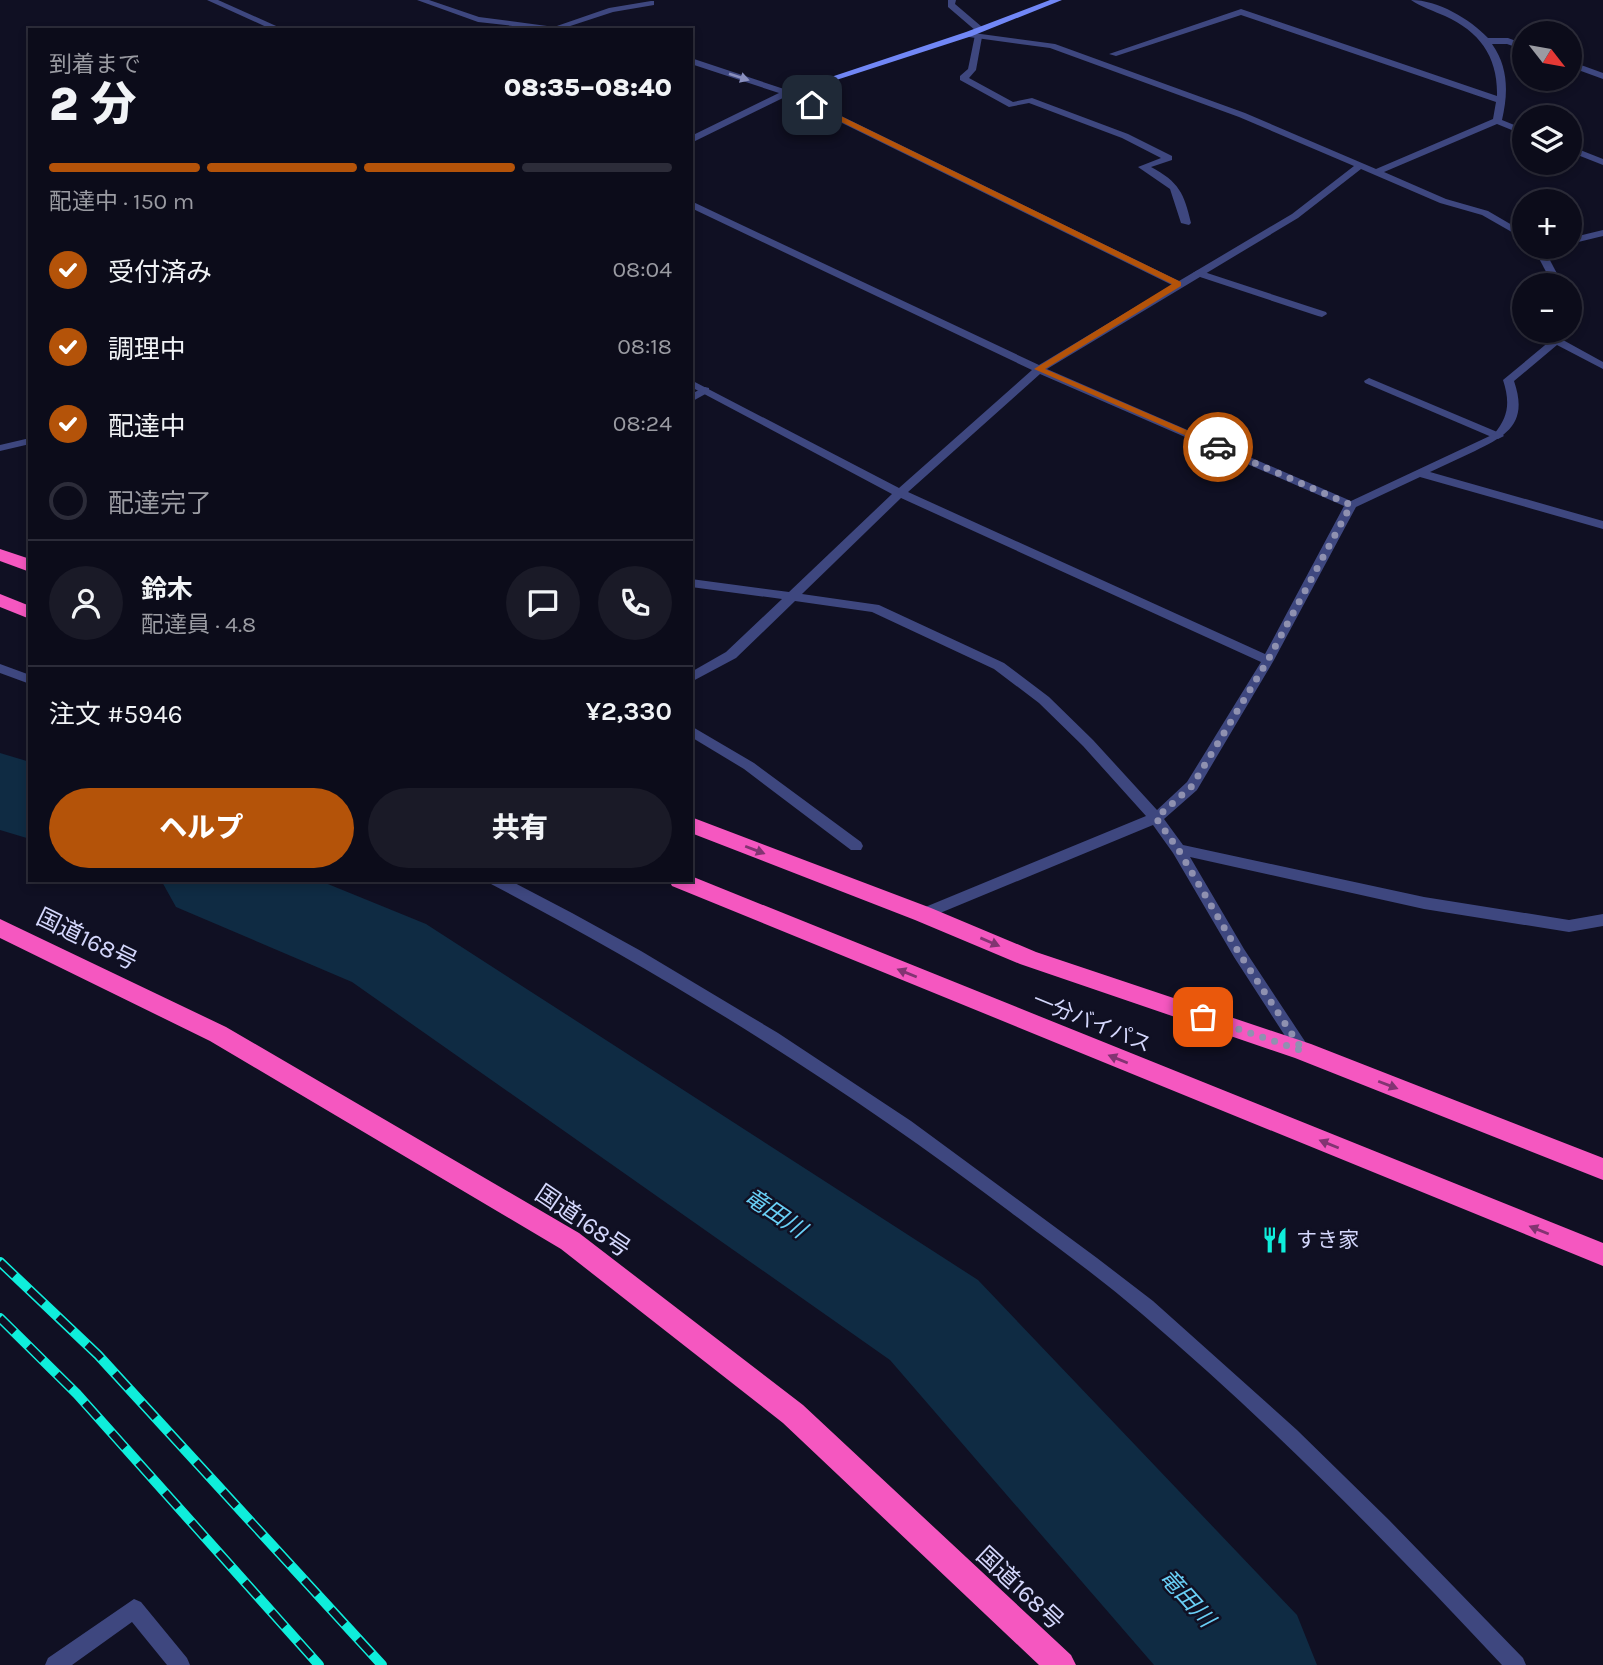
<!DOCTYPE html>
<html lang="ja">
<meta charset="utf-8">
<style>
:root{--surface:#0c0c1a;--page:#1a1a27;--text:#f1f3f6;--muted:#9a9ba2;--line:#2c2c39;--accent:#b45309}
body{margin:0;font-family:Karla,"Noto Sans JP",sans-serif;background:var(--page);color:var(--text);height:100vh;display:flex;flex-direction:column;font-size:26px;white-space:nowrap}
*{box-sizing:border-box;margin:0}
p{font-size:23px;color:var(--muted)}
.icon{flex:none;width:38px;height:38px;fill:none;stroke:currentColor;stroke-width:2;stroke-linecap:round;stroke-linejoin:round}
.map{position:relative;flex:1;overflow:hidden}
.panel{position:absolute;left:28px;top:28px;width:665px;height:854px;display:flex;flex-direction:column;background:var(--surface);border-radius:0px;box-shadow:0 4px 10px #0003,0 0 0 2px var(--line)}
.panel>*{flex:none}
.needle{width:46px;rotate:121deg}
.tools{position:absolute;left:1512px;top:21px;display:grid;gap:14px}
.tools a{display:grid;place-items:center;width:70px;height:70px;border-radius:50%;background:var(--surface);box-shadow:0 4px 10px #0003,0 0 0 2px var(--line);font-size:35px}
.pin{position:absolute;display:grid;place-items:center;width:60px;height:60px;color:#fff;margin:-30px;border-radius:14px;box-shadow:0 4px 10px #0006}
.courier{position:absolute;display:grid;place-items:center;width:70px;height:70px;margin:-35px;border:5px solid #b45309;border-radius:50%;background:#fff;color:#222;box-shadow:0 2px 9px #0007}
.overview em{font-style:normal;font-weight:800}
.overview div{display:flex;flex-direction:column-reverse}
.overview{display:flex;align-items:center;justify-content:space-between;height:119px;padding:0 21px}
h1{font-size:46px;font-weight:800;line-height:52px}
.bar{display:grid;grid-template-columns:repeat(4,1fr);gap:10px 7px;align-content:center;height:84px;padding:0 21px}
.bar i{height:9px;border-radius:5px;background:var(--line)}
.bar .current{background:var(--accent)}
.bar p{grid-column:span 4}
.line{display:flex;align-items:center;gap:18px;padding:0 21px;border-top:2px solid var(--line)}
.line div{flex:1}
.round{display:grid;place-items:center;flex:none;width:74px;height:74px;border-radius:37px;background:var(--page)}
ol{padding:0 21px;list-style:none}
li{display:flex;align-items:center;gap:21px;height:77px}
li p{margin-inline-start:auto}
li .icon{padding:7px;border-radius:50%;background:var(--accent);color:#fff;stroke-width:4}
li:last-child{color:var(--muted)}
li i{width:38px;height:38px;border:4px solid var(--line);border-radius:50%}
.cta{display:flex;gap:14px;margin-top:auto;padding:14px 21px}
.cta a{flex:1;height:80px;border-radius:42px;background:var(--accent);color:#fff;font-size:28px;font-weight:800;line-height:80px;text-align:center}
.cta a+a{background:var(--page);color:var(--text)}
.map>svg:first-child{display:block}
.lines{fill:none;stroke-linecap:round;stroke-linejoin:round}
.river{fill:#0f2b43;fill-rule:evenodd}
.lane{fill:#3e477f;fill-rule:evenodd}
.street{fill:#3e477f;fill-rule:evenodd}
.secondary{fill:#7187f6;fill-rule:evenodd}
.highway{fill:#f557c0;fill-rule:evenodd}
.rail-casing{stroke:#0feedb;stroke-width:10}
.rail{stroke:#101023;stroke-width:7;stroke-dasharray:20;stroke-linecap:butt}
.oneway{fill:#898fbe}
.oneway2{fill:#823472}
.route{fill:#b45309}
.done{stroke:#8f91b0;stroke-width:7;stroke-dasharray:0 12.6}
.labels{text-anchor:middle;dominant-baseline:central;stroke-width:5;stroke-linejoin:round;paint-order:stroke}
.street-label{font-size:21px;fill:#d4d7fc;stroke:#101023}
.poi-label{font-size:21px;fill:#d4d7fc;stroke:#101023;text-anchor:start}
.water-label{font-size:23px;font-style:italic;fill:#69cff6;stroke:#101023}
.near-street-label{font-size:24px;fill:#d4d7fc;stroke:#101023}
</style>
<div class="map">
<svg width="1603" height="1665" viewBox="0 0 1603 1665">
<rect width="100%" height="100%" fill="#101023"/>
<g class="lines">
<g class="river">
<path d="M 0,753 L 30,762 L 30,839 L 0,830 Z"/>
<path d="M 161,880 L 318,880 L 426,924 L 978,1280 L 1297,1615 L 1317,1665 L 1154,1665 L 890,1360 L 352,982 L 176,907 Z"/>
</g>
<g class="lane">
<path d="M 207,0 L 218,0 L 285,30 L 273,30 Z"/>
<path d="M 651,1 L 654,1 L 654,5 L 613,12 L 558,30 L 554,27 L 609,8 Z"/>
<path d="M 975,35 L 982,37 L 976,70 L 969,78 L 1013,102 L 1032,98 L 1128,134 L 1172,156 L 1172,160 L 1151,167 C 1179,182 1184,193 1191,223 L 1189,225 L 1181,223 L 1170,189 L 1138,167 L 1161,158 L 1122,138 L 1029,103 L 1009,107 L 960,80 L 960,76 L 968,69 Z"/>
<path d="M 1198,270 L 1326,312 L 1327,314 L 1322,317 L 1318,316 L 1194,275 L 1193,273 Z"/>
<path d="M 1369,378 L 1502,434 L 1504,436 L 1498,439 L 1494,438 L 1365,383 L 1364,381 Z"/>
<path d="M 705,387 L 709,388 L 709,392 L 691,402 L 691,394 Z"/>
<path d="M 0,664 L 30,675 L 30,684 L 0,673 Z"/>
<path d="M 489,880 L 509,880 L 572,913 L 641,951 L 778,1033 L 911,1121 L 1097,1258 L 1153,1301 L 1297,1430 L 1389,1520 L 1523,1658 L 1526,1665 L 1502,1665 C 1388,1543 1270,1423 1142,1314 C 1099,1277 1054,1245 1009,1211 C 845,1087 673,979 491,884 Z"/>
</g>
<g class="street">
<path d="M 417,0 L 429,0 L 479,17 L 577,30 L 549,30 L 478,22 Z"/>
<path d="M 948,0 L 956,0 L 955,4 L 982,27 L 982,31 L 976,31 L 948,7 Z"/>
<path d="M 1411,0 C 1438,0 1470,19 1488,38 L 1508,38 L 1524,44 L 1524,50 L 1507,44 L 1492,44 C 1509,68 1508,94 1502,120 L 1524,129 L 1524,135 L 1497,124 L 1384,172 L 1446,199 L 1488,211 L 1524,232 L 1524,239 L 1482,215 L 1440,203 L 1361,169 L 1298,218 L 1047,369 L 1351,501 L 1494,434 C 1509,416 1510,402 1503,380 L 1562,331 L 1572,329 L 1572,333 L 1563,340 L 1603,362 L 1603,369 L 1557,345 L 1514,381 C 1528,422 1509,435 1475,451 C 1460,458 1445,465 1430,472 L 1603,521 L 1603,529 L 1420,477 L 1356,507 L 1274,660 L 1197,790 L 1164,819 L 1183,845 L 1424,897 L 1569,920 L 1603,914 L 1603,926 L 1569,932 L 1424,909 L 1190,857 L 1244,949 L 1308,1046 L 1311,1051 L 1308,1056 L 1303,1057 L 1298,1056 L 1234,957 L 1173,853 L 1153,825 L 928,918 L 918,918 L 916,914 L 918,910 L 1146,816 L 1083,746 L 1039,703 L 994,669 L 872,612 L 795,601 L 736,658 L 691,682 L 691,672 L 726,652 L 782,599 L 691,587 L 691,579 L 789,592 L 892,494 L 691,387 L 691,380 L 899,488 L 1032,370 L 691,208 L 691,201 L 1039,365 L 1172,285 L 787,96 L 691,143 L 691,136 L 779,93 L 691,64 L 691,58 L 790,91 L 1179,281 L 1292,214 L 1354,166 L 1239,117 L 1050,48 L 969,37 L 965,34 L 966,32 L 1055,44 L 1245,113 L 1376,169 L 1493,119 L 1496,102 L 1241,15 L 1116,56 L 1109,54 L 1241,9 L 1497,96 C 1498,57 1480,32 1445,16 C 1434,11 1421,7 1411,0 ZM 1040,374 L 1344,506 L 1265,654 L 908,492 ZM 901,498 L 1261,662 L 1187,782 L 1157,810 L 1093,740 L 1049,697 L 1004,663 L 879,605 L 802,594 Z"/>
<path d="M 1570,61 L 1603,73 L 1603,79 L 1570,67 Z"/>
<path d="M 1570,146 L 1603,159 L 1603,165 L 1570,152 Z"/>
<path d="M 1603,230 L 1603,236 L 1570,244 L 1570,238 Z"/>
<path d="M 1533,247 L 1543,247 L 1563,285 L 1553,285 Z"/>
<path d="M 30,438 L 30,444 L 0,451 L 0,445 Z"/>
<path d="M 691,726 L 754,763 L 861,842 L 863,846 L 861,850 L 851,850 L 744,769 L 691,737 Z"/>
<path d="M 134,1599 L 141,1602 L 187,1658 L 190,1665 L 167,1665 L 132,1622 L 72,1665 L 45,1665 L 48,1658 Z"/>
</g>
<path class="secondary" d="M 1050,0 L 1062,0 L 972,36 L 790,95 L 783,93 L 966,32 Z"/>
<g class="highway">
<path d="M 0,549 L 30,559 L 30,572 L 0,561 Z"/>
<path d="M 0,594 L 30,606 L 30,619 L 0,607 Z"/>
<path d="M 691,817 L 931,908 L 1036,952 L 1311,1044 L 1603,1158 L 1603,1180 L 1295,1058 L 1020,964 L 915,920 L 691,833 Z"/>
<path d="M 691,876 L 1603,1243 L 1603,1266 L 672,886 L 669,880 L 691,880 Z"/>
<path d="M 0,919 L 226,1027 L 579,1233 L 803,1405 L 1071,1655 L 1076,1665 L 1039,1665 L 783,1423 L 561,1249 L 210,1041 L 0,938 Z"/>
</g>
<g class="rail-casing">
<g id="rail">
<path d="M 0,1262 L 98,1355 L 382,1665"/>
<path d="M 0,1318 L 77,1394 L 319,1665"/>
</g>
</g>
<use href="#rail" class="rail"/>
</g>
<defs><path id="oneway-solid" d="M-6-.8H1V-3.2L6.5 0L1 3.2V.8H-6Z" transform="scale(1.75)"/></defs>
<use class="oneway" href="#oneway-solid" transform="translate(739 77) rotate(18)"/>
<g class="oneway2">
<use href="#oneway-solid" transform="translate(755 850) rotate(21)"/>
<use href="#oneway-solid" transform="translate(990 942) rotate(23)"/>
<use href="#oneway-solid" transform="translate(907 973) rotate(-158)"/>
<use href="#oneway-solid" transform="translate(1118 1059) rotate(-158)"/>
<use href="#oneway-solid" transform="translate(1388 1085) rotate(21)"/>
<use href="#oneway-solid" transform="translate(1329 1144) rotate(-158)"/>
<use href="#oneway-solid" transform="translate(1539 1230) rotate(-158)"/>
</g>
<path class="route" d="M 809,103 L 814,103 L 1181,282 L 1181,286 L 1045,369 L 1221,445 L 1221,448 L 1214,448 L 1034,369 L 1172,284 L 809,106 Z"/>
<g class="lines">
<path class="done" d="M 1203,1017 L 1303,1051 L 1239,953 L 1178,849 L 1156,818 L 1192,786 L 1268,660 L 1351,505 L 1218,447"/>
</g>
<defs>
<g id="restaurant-bare" transform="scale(2.1)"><path d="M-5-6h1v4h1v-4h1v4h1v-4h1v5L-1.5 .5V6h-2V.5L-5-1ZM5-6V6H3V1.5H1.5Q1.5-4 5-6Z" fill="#0feedb" stroke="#101023" stroke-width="2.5" paint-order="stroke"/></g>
</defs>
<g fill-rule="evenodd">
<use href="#restaurant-bare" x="1275" y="1240"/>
</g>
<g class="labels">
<g class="street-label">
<text transform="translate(1092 1022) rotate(22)">一分バイパス</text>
</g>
<g class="poi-label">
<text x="1296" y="1240">すき家</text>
</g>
<g class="water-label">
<text transform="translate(775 1213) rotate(34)">竜田川</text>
<text transform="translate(1187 1598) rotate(48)">竜田川</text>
</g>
<g class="near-street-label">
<text transform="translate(87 939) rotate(26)">国道168号</text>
<text transform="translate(583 1221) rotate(34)">国道168号</text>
<text transform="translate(1020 1588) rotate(43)">国道168号</text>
</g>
</g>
</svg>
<div class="tools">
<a><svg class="needle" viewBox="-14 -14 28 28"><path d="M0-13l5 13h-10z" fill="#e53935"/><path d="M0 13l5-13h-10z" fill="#9a9ba2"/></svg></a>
<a><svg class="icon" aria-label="layers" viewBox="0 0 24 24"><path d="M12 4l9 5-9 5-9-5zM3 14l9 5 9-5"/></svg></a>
<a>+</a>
<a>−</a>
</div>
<div class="pin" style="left:1203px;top:1017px;background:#ea580c"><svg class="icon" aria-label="bag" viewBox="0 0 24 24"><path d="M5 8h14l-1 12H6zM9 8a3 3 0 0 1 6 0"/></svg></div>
<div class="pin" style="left:812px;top:105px;background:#1f2937"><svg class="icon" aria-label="home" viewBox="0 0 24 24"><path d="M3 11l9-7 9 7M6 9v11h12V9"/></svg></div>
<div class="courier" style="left:1218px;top:447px"><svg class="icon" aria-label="car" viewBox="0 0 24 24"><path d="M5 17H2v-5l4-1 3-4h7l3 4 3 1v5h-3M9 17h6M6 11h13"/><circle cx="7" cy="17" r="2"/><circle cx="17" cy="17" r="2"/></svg></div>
<section class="panel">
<div class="overview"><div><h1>2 分</h1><p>到着まで</p></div><em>08:35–08:40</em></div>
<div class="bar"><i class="current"></i><i class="current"></i><i class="current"></i><i></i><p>配達中 · 150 m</p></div>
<ol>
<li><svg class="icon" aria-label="check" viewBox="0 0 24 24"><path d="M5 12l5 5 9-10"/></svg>受付済み<p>08:04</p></li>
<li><svg class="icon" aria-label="check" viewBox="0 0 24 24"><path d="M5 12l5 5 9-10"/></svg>調理中<p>08:18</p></li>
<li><svg class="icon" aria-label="check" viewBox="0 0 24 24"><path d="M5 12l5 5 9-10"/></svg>配達中<p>08:24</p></li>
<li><i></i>配達完了</li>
</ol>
<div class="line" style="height:126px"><a class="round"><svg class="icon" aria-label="person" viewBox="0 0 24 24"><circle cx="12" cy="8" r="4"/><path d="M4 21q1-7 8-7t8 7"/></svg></a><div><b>鈴木</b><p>配達員 · 4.8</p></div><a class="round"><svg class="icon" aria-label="chat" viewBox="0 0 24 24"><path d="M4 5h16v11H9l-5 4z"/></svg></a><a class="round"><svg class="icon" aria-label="phone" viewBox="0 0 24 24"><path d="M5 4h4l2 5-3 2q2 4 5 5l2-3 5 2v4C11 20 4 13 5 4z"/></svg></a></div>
<div class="line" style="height:91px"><div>注文 #5946</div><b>¥2,330</b></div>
<div class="cta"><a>ヘルプ</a><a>共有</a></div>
</section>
</div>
